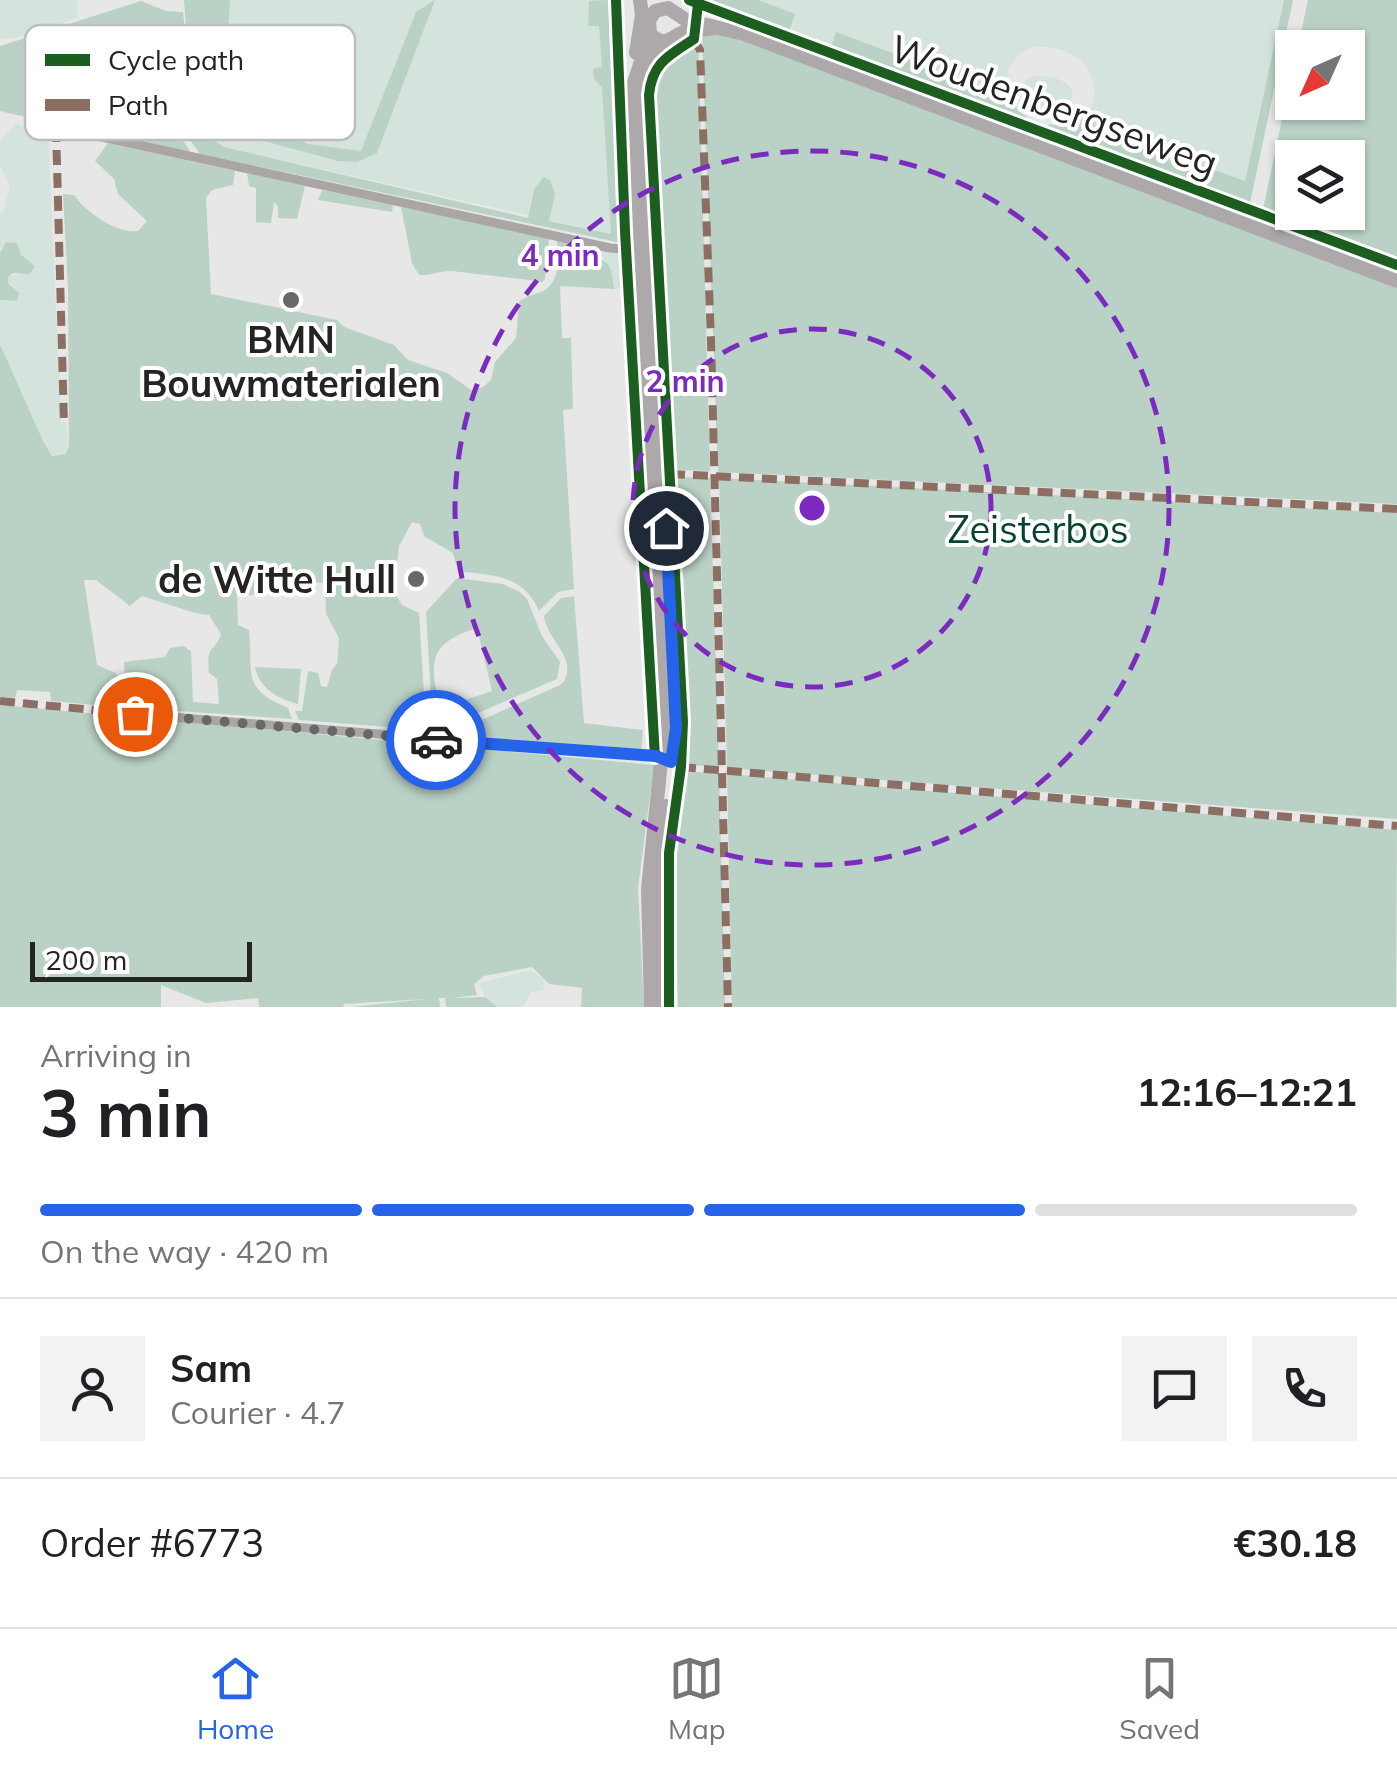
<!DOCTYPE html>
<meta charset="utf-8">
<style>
:root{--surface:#fff;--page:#f2f2f2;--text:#202124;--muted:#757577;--line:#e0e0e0;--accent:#2563eb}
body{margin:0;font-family:Mulish,sans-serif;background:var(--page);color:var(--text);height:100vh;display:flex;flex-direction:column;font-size:38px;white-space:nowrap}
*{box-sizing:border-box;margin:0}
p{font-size:32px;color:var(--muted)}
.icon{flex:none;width:55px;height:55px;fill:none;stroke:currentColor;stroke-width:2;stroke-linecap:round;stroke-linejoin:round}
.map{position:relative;height:1007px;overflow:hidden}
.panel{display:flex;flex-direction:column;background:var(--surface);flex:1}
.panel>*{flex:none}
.needle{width:65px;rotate:225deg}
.buttons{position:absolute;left:1275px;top:30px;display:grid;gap:20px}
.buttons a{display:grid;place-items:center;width:90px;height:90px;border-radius:0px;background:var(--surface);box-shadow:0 2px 8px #0004;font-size:50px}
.scale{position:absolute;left:30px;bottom:25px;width:222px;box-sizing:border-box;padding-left:10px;border:5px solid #242425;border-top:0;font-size:28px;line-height:35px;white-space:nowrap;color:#242425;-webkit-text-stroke:8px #fff;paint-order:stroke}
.pin{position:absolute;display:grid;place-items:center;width:85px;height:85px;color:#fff;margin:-42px;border:5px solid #fff;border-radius:50%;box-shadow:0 2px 10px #0007}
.courier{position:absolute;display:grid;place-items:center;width:100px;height:100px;margin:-50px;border:8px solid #2563eb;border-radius:50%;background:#fff;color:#222;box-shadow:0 2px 12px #0007}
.summary em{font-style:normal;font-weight:700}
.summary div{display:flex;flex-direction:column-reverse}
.summary{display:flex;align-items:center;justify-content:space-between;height:170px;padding:0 40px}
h1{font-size:65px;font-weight:700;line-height:75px}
.bar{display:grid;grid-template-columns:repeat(4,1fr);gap:15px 10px;align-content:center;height:120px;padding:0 40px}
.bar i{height:12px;border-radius:8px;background:var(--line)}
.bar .active{background:var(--accent)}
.bar p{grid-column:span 4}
.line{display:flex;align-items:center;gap:25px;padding:0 40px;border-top:2px solid var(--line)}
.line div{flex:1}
.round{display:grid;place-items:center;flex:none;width:105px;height:105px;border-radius:0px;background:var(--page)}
.tab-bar{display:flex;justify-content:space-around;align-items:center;height:140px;border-top:2px solid var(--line);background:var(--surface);font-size:28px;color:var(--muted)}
.tab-bar a{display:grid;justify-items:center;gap:5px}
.tab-bar .active{color:var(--accent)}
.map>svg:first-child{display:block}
.green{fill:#d4e3db}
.forest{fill:#bad2c6;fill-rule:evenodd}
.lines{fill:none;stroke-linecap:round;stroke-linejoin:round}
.street{stroke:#aba6a6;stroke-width:9}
.primary{stroke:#ada8aa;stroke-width:14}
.quiet{stroke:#8d6e63;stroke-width:8;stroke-dasharray:15 8;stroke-linecap:butt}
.cycleway-casing{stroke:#fff;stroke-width:16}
.cycleway{stroke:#1b5e20;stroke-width:10}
.done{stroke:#686869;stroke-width:10;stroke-dasharray:0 18}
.route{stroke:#2563eb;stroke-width:12}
.ring{fill:none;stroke:#7b2cbf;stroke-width:5;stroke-dasharray:18 12}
.poi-dot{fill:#686869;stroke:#fff;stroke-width:4}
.labels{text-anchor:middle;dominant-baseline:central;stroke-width:8;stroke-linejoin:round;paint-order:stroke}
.street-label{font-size:38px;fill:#242425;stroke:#fff}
.poi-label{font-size:38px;font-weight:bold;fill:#242425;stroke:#fff}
.park-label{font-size:38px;fill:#08432e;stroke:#fff}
.key{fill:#fff;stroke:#bdbdbe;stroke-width:2.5}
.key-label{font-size:28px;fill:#242425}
.centre{fill:#7b2cbf;stroke:#fff;stroke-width:5}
.ring-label{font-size:30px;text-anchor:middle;font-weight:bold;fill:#7b2cbf;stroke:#fff;stroke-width:8;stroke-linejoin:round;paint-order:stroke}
</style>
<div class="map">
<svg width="1397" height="1007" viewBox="0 0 1397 1007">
<rect width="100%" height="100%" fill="#e7e7e7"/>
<g class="green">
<path d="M 0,0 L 77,0 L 77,18 L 24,36 L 0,40 Z"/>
<path d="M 206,0 L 608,0 L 621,233 L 611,234 L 224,147 L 187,122 L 176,91 L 202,58 Z"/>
<path d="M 758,0 L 1284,0 L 1245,181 L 1093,126 L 1095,120 L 1089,113 C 1108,76 1075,44 1037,47 C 1014,49 1000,76 1008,96 L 837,33 L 830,51 L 788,35 L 792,23 Z"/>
<path d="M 1033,76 C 1048,75 1061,77 1072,89 L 1071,101 L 1059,108 L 1036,104 L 1027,95 L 1025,82 Z"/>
<path d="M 16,124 L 48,132 L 61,422 L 66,422 L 69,447 L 61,456 L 52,455 L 43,441 L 0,344 L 0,300 L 5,302 L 14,287 L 7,281 L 8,277 L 23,272 L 20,252 L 1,248 L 0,257 L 0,213 L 3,213 L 10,186 L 0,166 L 0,141 Z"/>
<path d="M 577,244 L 625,255 L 628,288 L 614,289 L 613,275 L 603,257 L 579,250 Z"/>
<path d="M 531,970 L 543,979 L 544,990 L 531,992 L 523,1007 L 497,1007 L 485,997 L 479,983 Z"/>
</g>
<g class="forest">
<path d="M 184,0 L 230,0 L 225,95 L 238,112 L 265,121 L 307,144 L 361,151 L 416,12 L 435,0 L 377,153 L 357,162 L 338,161 L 253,138 L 193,67 L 178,57 L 187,39 Z"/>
<path d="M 608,0 L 622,243 L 200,154 C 175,117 145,102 177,58 L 208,88 L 176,91 L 187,122 L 224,147 L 528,218 L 534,190 L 543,177 L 550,180 L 555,194 L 549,221 L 611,234 L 602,87 L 594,79 L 593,69 L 602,67 L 599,26 L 588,26 L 589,1 Z"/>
<path d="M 694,0 L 758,0 L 795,14 L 788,35 Z"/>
<path d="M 1284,0 L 1293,0 L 1249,208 L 1046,132 L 1049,124 C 1066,128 1076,125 1089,113 L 1095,120 L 1094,126 L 1245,181 Z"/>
<path d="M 1308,0 L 1397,0 L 1397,260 L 1263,209 L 1292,72 L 1292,102 L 1348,102 L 1348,48 L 1298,47 ZM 1292,158 L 1348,158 L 1348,212 L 1292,212 Z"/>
<path d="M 141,1 L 166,11 L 183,12 C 184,19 185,29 184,36 C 178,66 152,73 159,110 C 163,130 186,135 191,155 L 0,111 L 0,46 Z"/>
<path d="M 836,32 L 1008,96 L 1019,111 L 1028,118 L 1028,125 L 830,51 Z"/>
<path d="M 723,33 L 1397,285 L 1397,504 L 718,472 L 702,34 Z"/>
<path d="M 698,34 L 710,471 L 675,470 L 651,90 C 657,48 687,58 698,34 Z"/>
<path d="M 108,143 L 235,171 L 233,185 L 212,190 L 206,198 L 211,294 L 337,320 L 344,327 L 394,345 L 408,360 L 447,373 L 471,390 L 483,387 L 491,380 L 495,362 L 516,338 L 519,302 C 526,296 532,295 541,292 C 561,284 558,258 557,240 L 577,244 L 579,250 C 605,263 611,255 614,289 L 560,286 L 562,338 L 571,338 L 573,409 L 563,410 L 574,589 L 558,592 L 539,611 C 523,574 494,576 458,571 L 453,553 L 424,536 L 420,524 L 412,522 L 399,546 L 397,567 L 390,573 L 394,592 L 402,605 L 419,613 L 426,730 L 299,720 L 295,711 L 302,711 L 308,671 L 318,673 L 321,686 L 327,687 L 332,670 L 337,664 L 339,638 L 326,614 L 325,583 L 273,581 L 273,565 L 267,562 L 266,581 L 260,581 L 255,595 L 237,595 L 238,625 L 249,630 C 254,671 239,688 288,708 L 292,719 L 135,708 L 125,686 L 124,662 L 165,657 L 170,648 L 183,646 L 191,651 L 193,702 L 219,704 L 217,679 L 209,673 C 206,643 214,654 221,634 L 209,615 L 195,613 L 142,596 L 130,606 L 96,580 L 84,580 L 97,665 L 116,673 L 130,708 L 51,701 L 50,692 L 17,690 L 15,698 L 0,697 L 0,344 L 43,441 L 52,456 L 65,454 L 69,447 L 68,288 L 63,194 L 74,195 C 86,212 116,234 138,231 L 147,221 L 118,194 L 114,179 L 95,161 Z"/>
<path d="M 247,173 L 305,186 L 297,219 L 278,218 L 278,207 L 274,202 L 271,223 L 256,222 L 256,188 L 249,186 Z"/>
<path d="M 322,190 L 393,205 L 392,212 L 318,200 Z"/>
<path d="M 401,207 L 549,238 L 545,279 L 542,282 C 511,277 481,275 452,271 C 441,270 431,276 419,275 L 412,263 Z"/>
<path d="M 1255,214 L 1397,267 L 1397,273 L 1253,219 Z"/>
<path d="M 6,242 L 17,243 L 21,255 L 35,266 L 30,274 L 13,273 L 8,277 L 8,283 L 19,293 L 17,301 L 0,300 L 0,253 Z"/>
<path d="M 675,477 L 710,478 L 719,768 L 686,764 Z"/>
<path d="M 719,478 L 1397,513 L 1397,819 L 727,768 Z"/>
<path d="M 457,578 L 503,584 L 520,592 L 527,599 L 542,636 L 560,662 L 557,679 L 471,716 L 432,713 L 426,612 ZM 477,628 L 492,691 L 465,700 L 439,702 C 428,659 432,642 477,628 Z"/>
<path d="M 574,596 L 584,723 L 643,730 L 641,752 L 432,732 L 432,719 L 461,723 L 484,719 L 562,684 C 580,659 547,641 544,616 L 561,598 Z"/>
<path d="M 255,667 L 301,669 L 298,704 C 278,699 259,688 255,667 Z"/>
<path d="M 0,705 L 654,765 L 638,888 L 644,1007 L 581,1007 L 582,988 L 549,984 L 532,967 L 484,976 L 474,984 L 477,995 L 451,998 L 485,997 L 497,1007 L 446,1007 L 445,998 L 439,998 L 440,1007 L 351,1007 L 426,999 L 344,1004 L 343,1007 L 259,1007 L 258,998 L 206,1003 L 161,985 L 161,1007 L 0,1007 Z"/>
<path d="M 685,771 L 719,774 L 725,1007 L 678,1007 L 675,857 Z"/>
<path d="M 727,774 L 1397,830 L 1396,1007 L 732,1007 Z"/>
</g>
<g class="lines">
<g class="street">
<path d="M 616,0 L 625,231 L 655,757"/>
<path d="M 56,127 L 610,248 L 645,251"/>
<path d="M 135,714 L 661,757"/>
</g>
<g class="primary">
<path d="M 715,28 C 706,30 697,29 688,31 C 671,34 668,50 650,34 L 649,21 L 655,11 L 668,8 L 686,20 L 744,34 L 1397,281"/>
<path d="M 650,34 L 632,89 L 665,723 L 648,889 L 651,1007"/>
<path d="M 663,42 L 645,71 L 642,96 L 673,662 L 676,728 L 671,760"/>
<path d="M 636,53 L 642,15 L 640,0"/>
<path d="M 662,1007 L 658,889 L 666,806"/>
</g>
<g class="quiet">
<path d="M 694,39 L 700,50 L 711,341 L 728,1007"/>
<path d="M 56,127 L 64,425"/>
<path d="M 670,474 L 1397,509"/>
<path d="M 0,701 L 135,714"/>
<path d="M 681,767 L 1397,826"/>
</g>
<g class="cycleway-casing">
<g id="cycleway">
<path d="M 616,0 L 625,231 L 655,757"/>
<path d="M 689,0 L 1397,265"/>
<path d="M 669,1007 L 669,853 L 681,767 L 683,722 L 649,95 C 652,62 670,55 694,39 L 698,4"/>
</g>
</g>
<use href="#cycleway" class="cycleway"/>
</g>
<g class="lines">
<path class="done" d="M 135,714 L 436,740"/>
<path class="route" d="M 436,740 L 656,756 L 671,762 L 676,728 L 666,528"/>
</g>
<g class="ring">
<circle cx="812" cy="508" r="179"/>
<circle cx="812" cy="508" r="357"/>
</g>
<g class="poi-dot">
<circle cx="291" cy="300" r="10"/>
<circle cx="416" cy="579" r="10"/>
</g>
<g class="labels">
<g class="street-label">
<text transform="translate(1054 105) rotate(20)">Woudenbergseweg</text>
</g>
<g class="poi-label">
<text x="291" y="339">BMN<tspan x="291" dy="44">Bouwmaterialen</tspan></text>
<text x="396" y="579" text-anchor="end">de Witte Hull</text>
</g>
<g class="park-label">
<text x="1038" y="529">Zeisterbos</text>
</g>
</g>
<rect x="25" y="25" width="330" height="115" rx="15" class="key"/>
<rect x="45" y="54" width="45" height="12" fill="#1b5e20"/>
<rect x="45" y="99" width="45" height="12" fill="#8d6e63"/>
<g class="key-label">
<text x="108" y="70">Cycle path</text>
<text x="108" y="115">Path</text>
</g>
<circle cx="812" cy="508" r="15" class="centre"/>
<g class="ring-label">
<text x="560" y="266">4 min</text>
<text x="685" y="392">2 min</text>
</g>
</svg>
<div class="buttons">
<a><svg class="needle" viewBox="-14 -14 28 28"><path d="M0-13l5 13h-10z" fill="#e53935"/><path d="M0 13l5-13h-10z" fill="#757577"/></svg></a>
<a><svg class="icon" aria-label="layers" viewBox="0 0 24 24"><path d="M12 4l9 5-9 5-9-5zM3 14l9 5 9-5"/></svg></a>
</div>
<div class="scale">200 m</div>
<div class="pin" style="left:135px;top:714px;background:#ea580c"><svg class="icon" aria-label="bag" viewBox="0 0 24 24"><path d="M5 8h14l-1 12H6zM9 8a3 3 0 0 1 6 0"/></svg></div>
<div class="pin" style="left:666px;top:528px;background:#1f2937"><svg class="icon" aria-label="home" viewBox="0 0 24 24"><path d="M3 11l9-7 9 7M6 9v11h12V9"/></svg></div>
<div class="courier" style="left:436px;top:740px"><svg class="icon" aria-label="car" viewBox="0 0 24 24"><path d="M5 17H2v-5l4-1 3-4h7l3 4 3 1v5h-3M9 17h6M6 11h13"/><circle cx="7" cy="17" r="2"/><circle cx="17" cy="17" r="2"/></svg></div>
</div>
<section class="panel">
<div class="summary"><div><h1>3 min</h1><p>Arriving in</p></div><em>12:16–12:21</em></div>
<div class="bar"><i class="active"></i><i class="active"></i><i class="active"></i><i></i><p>On the way · 420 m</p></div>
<div class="line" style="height:180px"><a class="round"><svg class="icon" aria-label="person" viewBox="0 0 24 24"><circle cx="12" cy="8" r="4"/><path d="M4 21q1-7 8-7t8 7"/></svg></a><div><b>Sam</b><p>Courier · 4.7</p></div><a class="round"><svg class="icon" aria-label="chat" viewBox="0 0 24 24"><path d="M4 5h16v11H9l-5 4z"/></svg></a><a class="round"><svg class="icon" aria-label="phone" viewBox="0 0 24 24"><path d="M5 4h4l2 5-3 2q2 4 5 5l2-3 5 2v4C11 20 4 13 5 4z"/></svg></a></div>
<div class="line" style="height:130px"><div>Order #6773</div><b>€30.18</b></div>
</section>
<nav class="tab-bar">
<a class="active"><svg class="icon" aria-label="home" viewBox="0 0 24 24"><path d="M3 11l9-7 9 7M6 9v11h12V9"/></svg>Home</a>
<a><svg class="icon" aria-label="map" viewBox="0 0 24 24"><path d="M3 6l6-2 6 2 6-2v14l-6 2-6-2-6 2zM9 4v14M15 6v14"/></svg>Map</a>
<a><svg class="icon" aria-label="saved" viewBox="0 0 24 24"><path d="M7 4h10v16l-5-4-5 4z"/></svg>Saved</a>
</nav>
